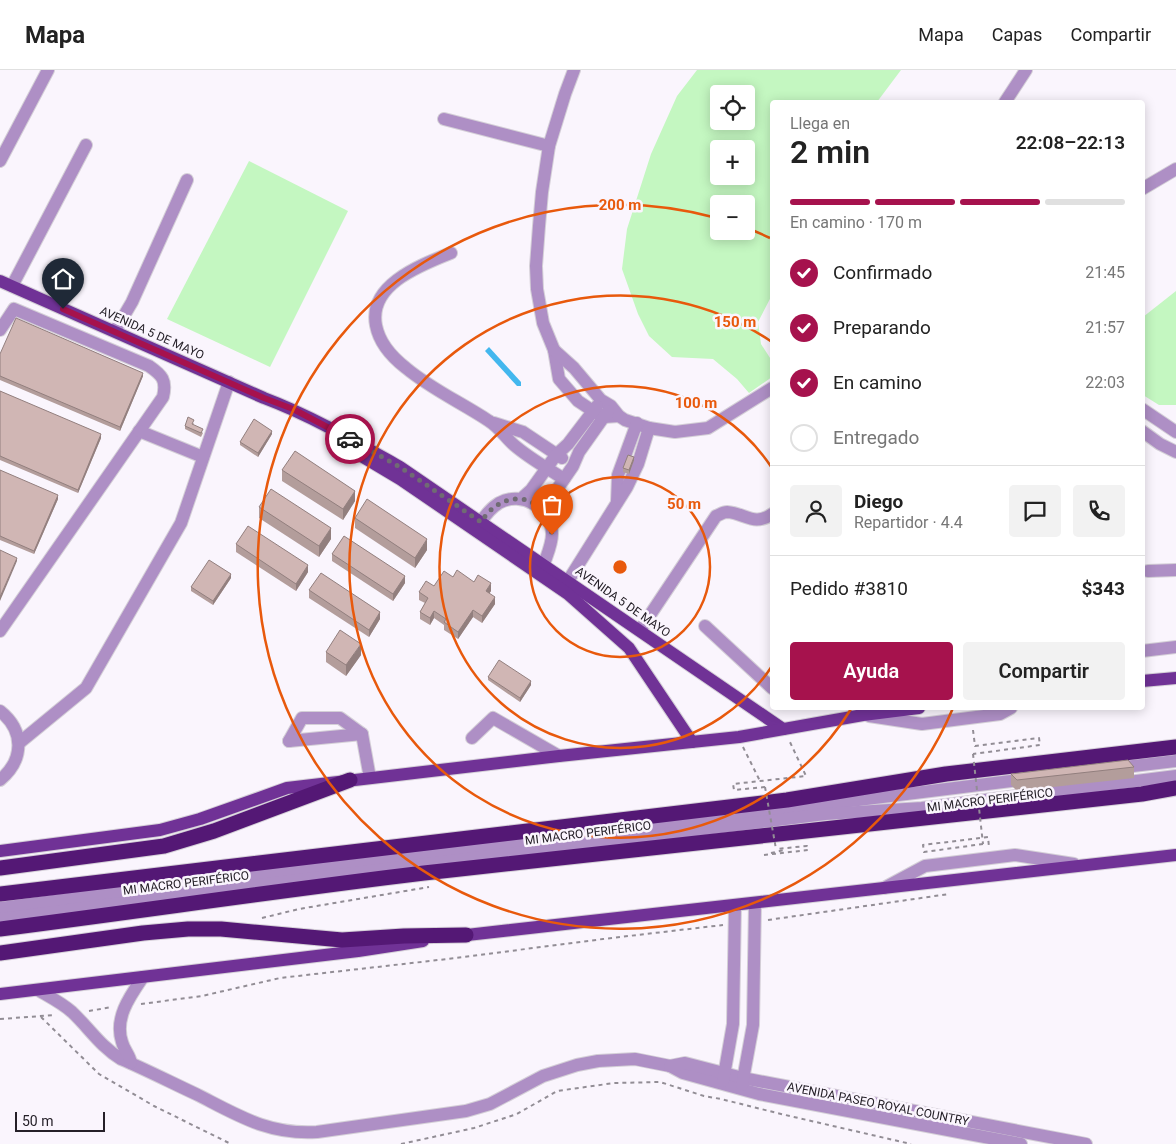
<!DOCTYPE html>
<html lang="es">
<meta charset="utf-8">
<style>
:root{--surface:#fff;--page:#f2f2f2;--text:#222;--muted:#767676;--line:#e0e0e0;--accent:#a6124d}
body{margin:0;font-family:Roboto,sans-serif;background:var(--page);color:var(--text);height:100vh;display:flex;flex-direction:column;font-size:19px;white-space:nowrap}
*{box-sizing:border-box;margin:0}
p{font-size:16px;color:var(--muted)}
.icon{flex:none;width:28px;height:28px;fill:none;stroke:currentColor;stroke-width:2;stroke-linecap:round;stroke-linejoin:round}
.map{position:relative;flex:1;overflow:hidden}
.sheet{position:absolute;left:770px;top:30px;width:375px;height:610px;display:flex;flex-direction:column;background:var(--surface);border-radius:5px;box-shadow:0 2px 12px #0003}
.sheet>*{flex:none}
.tools{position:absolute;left:710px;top:15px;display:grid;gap:10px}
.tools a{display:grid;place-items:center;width:45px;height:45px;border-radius:5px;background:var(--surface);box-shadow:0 2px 12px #0003;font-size:25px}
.scale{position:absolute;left:15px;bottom:12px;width:90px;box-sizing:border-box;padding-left:5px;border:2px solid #252028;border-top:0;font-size:14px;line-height:18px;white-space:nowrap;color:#252028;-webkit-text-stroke:4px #faf5fd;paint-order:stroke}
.pin{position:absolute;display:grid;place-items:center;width:42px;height:42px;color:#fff;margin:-51px -21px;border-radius:50% 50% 50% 0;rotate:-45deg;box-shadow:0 0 5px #0007}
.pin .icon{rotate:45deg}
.courier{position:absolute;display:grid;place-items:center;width:50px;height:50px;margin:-25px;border:4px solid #a6124d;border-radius:50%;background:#fff;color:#222;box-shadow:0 1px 6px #0007}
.overview em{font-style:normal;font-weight:600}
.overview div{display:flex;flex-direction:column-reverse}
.overview{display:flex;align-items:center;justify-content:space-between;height:85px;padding:0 20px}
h1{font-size:32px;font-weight:600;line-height:38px}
.bar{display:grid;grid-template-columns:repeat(4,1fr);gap:8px 5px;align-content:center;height:60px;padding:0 20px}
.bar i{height:6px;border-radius:4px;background:var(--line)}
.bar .active{background:var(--accent)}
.bar p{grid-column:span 4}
.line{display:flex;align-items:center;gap:12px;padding:0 20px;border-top:1px solid var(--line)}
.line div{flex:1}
.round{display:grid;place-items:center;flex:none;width:52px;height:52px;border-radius:5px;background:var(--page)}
ol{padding:0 20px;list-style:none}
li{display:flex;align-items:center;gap:15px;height:55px}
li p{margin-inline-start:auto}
li .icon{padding:5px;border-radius:50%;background:var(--accent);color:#fff;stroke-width:4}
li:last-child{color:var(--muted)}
li i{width:28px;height:28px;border:2px solid var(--line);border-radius:50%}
.button{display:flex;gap:10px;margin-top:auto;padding:10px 20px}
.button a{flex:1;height:58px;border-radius:5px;background:var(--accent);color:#fff;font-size:20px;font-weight:600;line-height:58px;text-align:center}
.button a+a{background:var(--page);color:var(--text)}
header{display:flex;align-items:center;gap:30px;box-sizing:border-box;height:70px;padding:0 25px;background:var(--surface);border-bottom:1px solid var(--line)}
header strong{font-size:24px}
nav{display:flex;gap:28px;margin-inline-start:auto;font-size:18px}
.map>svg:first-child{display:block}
.green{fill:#c4f7c1;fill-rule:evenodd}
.water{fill:#43b7ee}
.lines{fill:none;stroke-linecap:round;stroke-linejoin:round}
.minor-casing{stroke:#d4cfd7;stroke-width:14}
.major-casing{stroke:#d4cfd7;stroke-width:14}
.highway-casing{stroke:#d4cfd7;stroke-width:17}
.path{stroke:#928d95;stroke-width:2;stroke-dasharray:4 4;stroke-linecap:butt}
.minor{stroke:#ae8fc5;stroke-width:12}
.major{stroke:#703296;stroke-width:12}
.highway{stroke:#541875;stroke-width:15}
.path-bridge{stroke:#928d95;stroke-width:2;stroke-dasharray:4 4;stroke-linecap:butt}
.wall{fill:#b39d9b}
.shaded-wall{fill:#927f7e}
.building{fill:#d0b6b4;stroke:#927f7e}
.done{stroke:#706b73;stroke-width:5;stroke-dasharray:0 9}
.route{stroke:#a6124d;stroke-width:6}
.ring{fill:none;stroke:#e8590c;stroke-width:2.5}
.labels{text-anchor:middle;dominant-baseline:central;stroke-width:5;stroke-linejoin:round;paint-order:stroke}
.street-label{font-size:12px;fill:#252028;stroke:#faf5fd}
.centre{fill:#e8590c;stroke:#faf5fd;stroke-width:2.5}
.ring-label{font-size:15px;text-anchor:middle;font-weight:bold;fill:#e8590c;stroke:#faf5fd;stroke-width:5;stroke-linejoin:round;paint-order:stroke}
</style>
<header>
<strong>Mapa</strong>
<nav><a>Mapa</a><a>Capas</a><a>Compartir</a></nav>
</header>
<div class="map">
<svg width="1176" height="1074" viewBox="0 0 1176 1074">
<rect width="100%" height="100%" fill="#faf5fd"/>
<g class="green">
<path d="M 697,0 L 901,0 L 877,32 L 772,32 L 772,225 L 758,252 L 761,274 L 772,291 L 772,307 L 749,323 L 737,309 L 713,289 L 672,287 L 649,266 L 638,244 L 622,199 L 627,159 L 651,84 L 677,26 ZM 719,24 L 746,24 L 746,51 L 719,51 ZM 719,79 L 746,79 L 746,106 L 719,106 ZM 719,134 L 746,134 L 746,161 L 719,161 Z"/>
<path d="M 249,91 L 348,141 L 270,297 L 167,249 Z"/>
<path d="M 1176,221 L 1176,335 L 1159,335 L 1143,325 L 1143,247 Z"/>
</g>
<path class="water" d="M 489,277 L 521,312 L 521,316 L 517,316 L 485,281 Z"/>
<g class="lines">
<g class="minor-casing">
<g id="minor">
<path d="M 574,0 L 565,24 L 549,76 L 542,122 L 539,156 L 536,196 L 537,219 L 543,253 L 554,280 L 559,309 L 578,331 L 593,341 L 604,347 L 619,346"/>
<path d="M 1005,32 L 1026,0"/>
<path d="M 444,49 L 549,76"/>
<path d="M 0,91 L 48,0"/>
<path d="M 1142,119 L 1176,99"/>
<path d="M 451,183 C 433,190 413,198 397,210 C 360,238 375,274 406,298 C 431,319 462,333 489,351 C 499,357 505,367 514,375 C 529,388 547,398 564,409"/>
<path d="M 12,216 L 86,75"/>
<path d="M 0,260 L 14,239 L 149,296 C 162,305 167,310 163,327 L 0,561"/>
<path d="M 115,261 L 132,232 L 187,110"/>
<path d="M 554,280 L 574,298 L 601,330 L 611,336 L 619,346 L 625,350 L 649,358 L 675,362 L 708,358 L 772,318"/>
<path d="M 1142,339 L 1176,362"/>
<path d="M 494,353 L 523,362 L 562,388"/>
<path d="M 139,361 L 203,387"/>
<path d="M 1142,361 L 1160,374 L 1176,382"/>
<path d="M 521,429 L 531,420 L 556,385 L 568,374 L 597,336"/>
<path d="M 617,432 L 618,405 L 637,353"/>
<path d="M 547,446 L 549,431 L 573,396 L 579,382 L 608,341"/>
<path d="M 481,452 C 486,444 491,438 499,433 C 522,420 552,439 552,464 C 552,474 547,485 544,494"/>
<path d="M 1148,501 L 1176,500"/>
<path d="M 568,511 L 627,417 L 638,394 L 649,358"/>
<path d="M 705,556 L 772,618"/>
<path d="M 640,560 L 716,446 C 719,445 723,442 727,442 C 745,443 754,457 772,444"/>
<path d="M 1142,581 L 1176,577"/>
<path d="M 0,641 C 25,661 24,690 0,710"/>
<path d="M 869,646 L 922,654 L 1000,644 L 1011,638"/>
<path d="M 472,668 L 493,648 L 559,686"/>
<path d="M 289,671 L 302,648 L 340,648 L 362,664 L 370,708"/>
<path d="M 289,671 L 362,664"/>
<path d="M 19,673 L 86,618 L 181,453 L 229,312"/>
<path d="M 1116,698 L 1176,691"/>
<path d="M 884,818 L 925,796 L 1015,785 L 1074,794"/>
<path d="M 0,838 L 150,818 L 1027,709"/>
<path d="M 0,849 L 195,823 L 825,744 L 922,738 L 1176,706"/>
<path d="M 38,920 C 50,927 62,933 72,942 C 89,958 101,977 121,989 C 147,1000 172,1013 198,1025 C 239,1046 269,1065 317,1062 L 466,1041 L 490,1034 L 543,1006 L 577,995 L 598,991 L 635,989 L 670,996 L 683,1003 L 759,1024 L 1021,1074"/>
<path d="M 131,993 C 130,985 124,980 122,972 C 114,948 130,926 143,907"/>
<path d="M 670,996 L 685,993 L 743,1008 L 1086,1074"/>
<path d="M 723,1011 L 733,954 L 735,835"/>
<path d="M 742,1015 L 753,955 L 755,833"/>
</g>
</g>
<g class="major-casing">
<g id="major">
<path d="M 0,211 L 264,328 C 312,346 356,372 400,397 L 783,659"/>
<path d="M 348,378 L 400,409 L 568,524 L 629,578 L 692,672"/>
<path d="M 1142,611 L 1176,608"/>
<path d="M 0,781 L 160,760 L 200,749 L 287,718 L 559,686 L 739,667 L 863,645 L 919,638"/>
<path d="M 458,866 L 1176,785"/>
<path d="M 0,924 L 358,881 L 423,871"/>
</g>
</g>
<g class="highway-casing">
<g id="highway">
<path d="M 0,798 L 164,776 L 214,761 L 350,710"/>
<path d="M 0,824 L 787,730 L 946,704 L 1176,677"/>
<path d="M 0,859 C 141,841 282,820 424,803 C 663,775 903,752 1142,724 L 1176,718"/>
<path d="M 0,883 L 143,863 L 188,859 L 221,859 L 342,870 L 404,866 L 466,865"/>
</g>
</g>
<g class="path">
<path d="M 973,660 L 975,676 L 1039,668 L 1040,675 L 973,684"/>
<path d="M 743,677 L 760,711"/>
<path d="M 765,717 L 734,720 L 733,714 L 806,706 L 789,670"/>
<path d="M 983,774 L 924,782 L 923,775 L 988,767 L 989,777"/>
<path d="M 771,783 L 784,780"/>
<path d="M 764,785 L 808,780 L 807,776 L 776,779"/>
<path d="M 262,848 L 299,839 L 429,817"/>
<path d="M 768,850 L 949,824"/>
<path d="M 141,934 L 202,926 L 280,908 L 456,888 L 603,869 L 723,855"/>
<path d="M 89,941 L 112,937"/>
<path d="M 41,947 L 99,1004 L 154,1036 L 231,1074"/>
<path d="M 0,949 L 55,945"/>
<path d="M 401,1074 L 474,1058 L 517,1044 L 557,1021 L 614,1013 L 660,1012 L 704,1026 L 721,1029 L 781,1044 L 911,1074"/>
</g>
<use href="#minor" class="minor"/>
<use href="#major" class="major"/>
<use href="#highway" class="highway"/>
<g class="path-bridge">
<path d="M 973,684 L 983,774"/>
<path d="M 765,717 L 776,779"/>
</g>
</g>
<g class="wall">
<path d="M 0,284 L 143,306 L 120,361 L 0,310 Z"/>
<path d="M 0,321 L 101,368 L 78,423 L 0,390 Z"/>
<path d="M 194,353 L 193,355 L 203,363 L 201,367 L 185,359 L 185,356 Z"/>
<path d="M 272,364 L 258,387 L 240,375 L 240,372 Z"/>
<path d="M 634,390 L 629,404 L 623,402 L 623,398 Z"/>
<path d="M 0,400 L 58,429 L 34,484 L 0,470 Z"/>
<path d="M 282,400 L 355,431 L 343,450 L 282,411 Z"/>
<path d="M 259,437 L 331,469 L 319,487 L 259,448 Z"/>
<path d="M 355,448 L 427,480 L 415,498 L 355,458 Z"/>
<path d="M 236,474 L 308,502 L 296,521 L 236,482 Z"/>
<path d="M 332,484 L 405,513 L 393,531 L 332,491 Z"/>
<path d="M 453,507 L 474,512 L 491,521 L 489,523 L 495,534 L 482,553 L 473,547 L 458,569 L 444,560 L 444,555 L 434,548 L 430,555 L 420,549 L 420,542 L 425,533 L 419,530 L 419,522 L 434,516 Z"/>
<path d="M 231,508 L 213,535 L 191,521 L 191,517 Z"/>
<path d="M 309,520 L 380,549 L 369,567 L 309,528 Z"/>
<path d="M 326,582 L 361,585 L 346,606 L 326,592 Z"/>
<path d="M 488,607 L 531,615 L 520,632 L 488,610 Z"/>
<path d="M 1134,697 L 1134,708 L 1017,721 L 1011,715 L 1011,704 Z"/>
</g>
<g class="shaded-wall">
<path d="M 143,303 L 143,306 L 120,361 L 120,357 Z"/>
<path d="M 272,361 L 272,364 L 258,387 L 258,383 Z"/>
<path d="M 101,364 L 101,368 L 78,423 L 78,420 Z"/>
<path d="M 634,387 L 634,390 L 629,404 L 629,400 Z"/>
<path d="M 355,421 L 355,431 L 343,450 L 343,439 Z"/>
<path d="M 58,425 L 58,429 L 34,484 L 34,481 Z"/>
<path d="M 331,458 L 331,469 L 319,487 L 319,476 Z"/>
<path d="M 427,469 L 427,480 L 415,498 L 415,488 Z"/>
<path d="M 17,488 L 17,491 L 0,531 L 0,527 Z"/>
<path d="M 308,495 L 308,502 L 296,521 L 296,514 Z"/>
<path d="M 231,504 L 231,508 L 213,535 L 213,531 Z"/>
<path d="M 405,506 L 405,513 L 393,531 L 393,524 Z"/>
<path d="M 491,513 L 491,521 L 486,529 L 486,521 Z"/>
<path d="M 495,527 L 495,534 L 482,553 L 482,546 Z"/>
<path d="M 473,540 L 473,547 L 458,569 L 458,562 Z"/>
<path d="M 434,541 L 434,548 L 430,555 L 430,548 Z"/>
<path d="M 380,542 L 380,549 L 369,567 L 369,560 Z"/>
<path d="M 361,574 L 361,585 L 346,606 L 346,595 Z"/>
<path d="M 531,611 L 531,615 L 520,632 L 520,628 Z"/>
</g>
<g class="building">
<path d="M 16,248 L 143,303 L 120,357 L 0,306 L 0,284 Z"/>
<path d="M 0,321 L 101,364 L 78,420 L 0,386 Z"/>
<path d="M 188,347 L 194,350 L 192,354 L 203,359 L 201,363 L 185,356 Z"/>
<path d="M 254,349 L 272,361 L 258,383 L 240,372 Z"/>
<path d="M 295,381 L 355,421 L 343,439 L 282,400 Z"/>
<path d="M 628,385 L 634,387 L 629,400 L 623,398 Z"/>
<path d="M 0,400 L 58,425 L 34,481 L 0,466 Z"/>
<path d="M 271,419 L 331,458 L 319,476 L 259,437 Z"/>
<path d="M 367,429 L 427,469 L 415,488 L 355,448 Z"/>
<path d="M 248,456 L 308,495 L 296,514 L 236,474 Z"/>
<path d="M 344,466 L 405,506 L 393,524 L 332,484 Z"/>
<path d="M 0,480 L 17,488 L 0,527 Z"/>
<path d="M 209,490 L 231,504 L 213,531 L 191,517 Z"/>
<path d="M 457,500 L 474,512 L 478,505 L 491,513 L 486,521 L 495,527 L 482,546 L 473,540 L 458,562 L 444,552 L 446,549 L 434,541 L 430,548 L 420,542 L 428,528 L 419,522 L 426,511 L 434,516 L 444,501 L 453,507 Z"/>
<path d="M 321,503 L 380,542 L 369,560 L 309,520 Z"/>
<path d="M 340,560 L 361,574 L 346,595 L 326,582 Z"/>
<path d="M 499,590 L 531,611 L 520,628 L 488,607 Z"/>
<path d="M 1128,690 L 1134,697 L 1017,710 L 1011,704 Z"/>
</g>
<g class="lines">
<path class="done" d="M 350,369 L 400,397 L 481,452 C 503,417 546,422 552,465"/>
<path class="route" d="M 63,239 L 264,328 L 293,339 L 350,369"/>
</g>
<g class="ring">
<circle cx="620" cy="497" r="90"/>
<path d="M772 596A181 181 0 1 1 772 398"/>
<path d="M851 639A271 271 0 1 1 772 272"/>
<path d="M953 638A362 362 0 1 1 717 148M747 158A362 362 0 0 1 770 168"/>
</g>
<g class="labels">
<g class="street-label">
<text transform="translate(152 263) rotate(24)">AVENIDA 5 DE MAYO</text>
<text transform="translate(623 532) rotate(35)">AVENIDA 5 DE MAYO</text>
<text transform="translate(990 730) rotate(-7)">MI MACRO PERIFÉRICO</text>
<text transform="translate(588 763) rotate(-7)">MI MACRO PERIFÉRICO</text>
<text transform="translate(186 813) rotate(-7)">MI MACRO PERIFÉRICO</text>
<text transform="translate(878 1034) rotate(11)">AVENIDA PASEO ROYAL COUNTRY</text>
</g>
</g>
<circle cx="620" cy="497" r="8" class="centre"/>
<g class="ring-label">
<text x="620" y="140">200 m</text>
<text x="735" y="257">150 m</text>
<text x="696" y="338">100 m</text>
<text x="684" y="439">50 m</text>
</g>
</svg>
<div class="tools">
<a><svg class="icon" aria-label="locate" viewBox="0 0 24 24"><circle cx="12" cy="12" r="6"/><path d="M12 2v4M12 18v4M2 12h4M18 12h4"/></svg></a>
<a>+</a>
<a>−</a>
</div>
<div class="scale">50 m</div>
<div class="pin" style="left:552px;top:465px;background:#ea580c"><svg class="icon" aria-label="bag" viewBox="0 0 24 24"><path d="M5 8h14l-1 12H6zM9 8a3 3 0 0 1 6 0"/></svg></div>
<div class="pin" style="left:63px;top:239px;background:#1f2937"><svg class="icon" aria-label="home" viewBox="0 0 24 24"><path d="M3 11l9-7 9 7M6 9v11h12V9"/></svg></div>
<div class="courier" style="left:350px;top:369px"><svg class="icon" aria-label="car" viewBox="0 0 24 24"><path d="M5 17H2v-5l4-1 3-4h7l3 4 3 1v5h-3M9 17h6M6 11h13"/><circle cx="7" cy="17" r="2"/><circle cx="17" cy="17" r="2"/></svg></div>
<section class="sheet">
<div class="overview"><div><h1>2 min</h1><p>Llega en</p></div><em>22:08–22:13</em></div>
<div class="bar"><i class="active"></i><i class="active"></i><i class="active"></i><i></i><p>En camino · 170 m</p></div>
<ol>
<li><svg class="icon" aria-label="check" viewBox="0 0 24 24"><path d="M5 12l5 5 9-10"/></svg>Confirmado<p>21:45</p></li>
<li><svg class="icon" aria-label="check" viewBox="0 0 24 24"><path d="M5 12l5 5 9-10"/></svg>Preparando<p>21:57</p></li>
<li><svg class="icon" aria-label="check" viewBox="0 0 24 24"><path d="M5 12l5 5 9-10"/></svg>En camino<p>22:03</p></li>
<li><i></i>Entregado</li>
</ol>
<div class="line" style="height:90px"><a class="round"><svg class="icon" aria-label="person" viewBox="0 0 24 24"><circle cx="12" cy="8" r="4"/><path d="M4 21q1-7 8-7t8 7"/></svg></a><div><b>Diego</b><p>Repartidor · 4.4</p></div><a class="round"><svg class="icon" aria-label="chat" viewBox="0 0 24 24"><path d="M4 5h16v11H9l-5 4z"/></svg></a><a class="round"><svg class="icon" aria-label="phone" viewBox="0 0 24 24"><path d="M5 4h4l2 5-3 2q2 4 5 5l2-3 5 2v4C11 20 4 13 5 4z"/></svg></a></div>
<div class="line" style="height:65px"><div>Pedido #3810</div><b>$343</b></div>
<div class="button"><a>Ayuda</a><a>Compartir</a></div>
</section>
</div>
